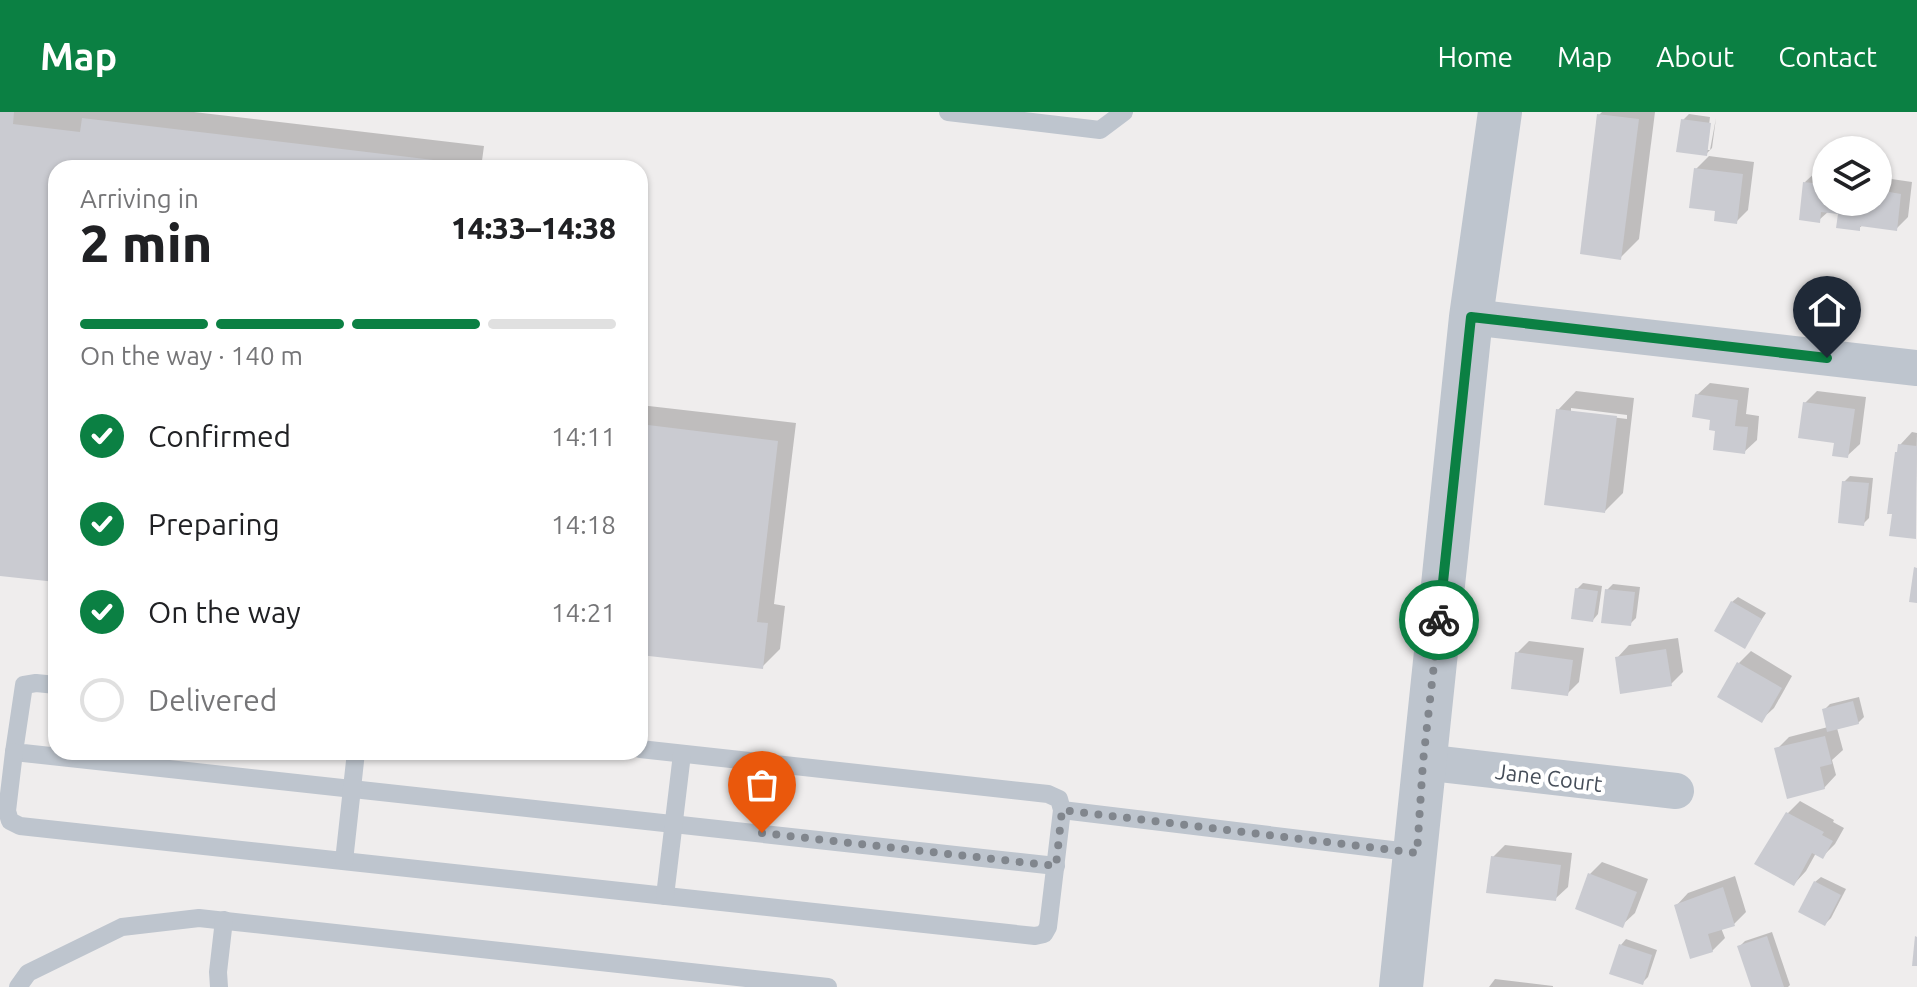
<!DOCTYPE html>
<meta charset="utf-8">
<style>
:root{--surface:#fff;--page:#f2f2f2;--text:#202124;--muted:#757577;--line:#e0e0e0;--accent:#0b8043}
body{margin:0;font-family:Ubuntu,sans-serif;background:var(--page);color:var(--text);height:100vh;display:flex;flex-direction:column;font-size:30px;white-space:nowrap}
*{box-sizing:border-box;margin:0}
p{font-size:26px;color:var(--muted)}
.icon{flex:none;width:44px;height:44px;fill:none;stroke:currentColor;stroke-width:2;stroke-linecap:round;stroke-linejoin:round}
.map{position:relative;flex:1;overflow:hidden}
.drawer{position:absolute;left:48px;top:48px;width:600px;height:600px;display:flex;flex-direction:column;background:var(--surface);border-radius:24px;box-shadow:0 2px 6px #0004}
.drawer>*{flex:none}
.fabs{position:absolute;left:1812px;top:24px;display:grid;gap:16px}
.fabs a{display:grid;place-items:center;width:80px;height:80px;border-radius:50%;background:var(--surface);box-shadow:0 2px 6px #0004;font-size:40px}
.pin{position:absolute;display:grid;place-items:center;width:68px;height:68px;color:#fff;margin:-82px -34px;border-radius:50% 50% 50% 0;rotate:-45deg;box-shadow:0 0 8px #0007}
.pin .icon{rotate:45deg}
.courier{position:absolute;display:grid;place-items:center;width:80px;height:80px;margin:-40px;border:6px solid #0b8043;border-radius:50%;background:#fff;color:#222;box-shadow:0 2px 10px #0007}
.summary em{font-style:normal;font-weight:800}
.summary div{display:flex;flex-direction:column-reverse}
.summary{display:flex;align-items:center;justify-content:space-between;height:136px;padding:0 32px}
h1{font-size:52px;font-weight:800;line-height:60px}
.bar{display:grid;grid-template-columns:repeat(4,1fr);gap:12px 8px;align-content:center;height:96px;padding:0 32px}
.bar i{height:10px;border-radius:6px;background:var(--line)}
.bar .on{background:var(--accent)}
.bar p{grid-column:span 4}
ol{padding:0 32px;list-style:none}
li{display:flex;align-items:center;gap:24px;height:88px}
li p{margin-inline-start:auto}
li .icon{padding:8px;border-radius:50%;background:var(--accent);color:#fff;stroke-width:4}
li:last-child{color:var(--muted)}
li i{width:44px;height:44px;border:4px solid var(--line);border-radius:50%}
header{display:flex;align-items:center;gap:48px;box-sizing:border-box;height:112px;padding:0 40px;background:var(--accent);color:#fff}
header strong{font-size:38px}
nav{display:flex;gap:44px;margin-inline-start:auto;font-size:28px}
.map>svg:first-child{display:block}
.shadow{fill:#0003;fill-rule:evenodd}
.building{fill:#cacbd1}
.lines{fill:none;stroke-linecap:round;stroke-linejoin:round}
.service{stroke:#bec5ce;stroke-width:18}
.minor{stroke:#bec5ce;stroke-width:36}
.tertiary{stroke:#bec5ce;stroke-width:44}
.done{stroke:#81868d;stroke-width:8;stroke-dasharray:0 14.4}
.route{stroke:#0b8043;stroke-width:10}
.labels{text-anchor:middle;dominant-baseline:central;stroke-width:8;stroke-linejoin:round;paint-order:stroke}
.street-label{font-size:22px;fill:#464e59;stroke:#fff}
</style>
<header>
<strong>Map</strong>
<nav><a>Home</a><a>Map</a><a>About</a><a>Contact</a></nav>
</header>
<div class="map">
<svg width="1917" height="875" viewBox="0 0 1917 875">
<rect width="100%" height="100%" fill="#efeded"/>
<g class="shadow">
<path d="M 0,0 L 194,0 L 484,34 L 481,56 L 56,56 L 56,468 L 0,462 Z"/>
<path d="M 1602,0 L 1655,0 L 1639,127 L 1621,145 L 1599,3 Z"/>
<path d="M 1689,2 L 1710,5 L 1706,38 L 1710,38 L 1716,6 L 1712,36 L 1706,42 L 1683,8 Z"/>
<path d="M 1709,44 L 1754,50 L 1748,98 L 1736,110 L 1717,98 L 1696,57 Z"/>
<path d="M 1818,58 L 1826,59 L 1826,90 L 1878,90 L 1878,65 L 1912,70 L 1908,105 L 1896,117 L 1863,113 L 1859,116 L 1840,101 L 1829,99 L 1819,108 L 1805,70 Z"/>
<path d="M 1710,271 L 1749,276 L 1746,302 L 1759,304 L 1757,328 L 1744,340 L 1717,318 L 1697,283 Z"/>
<path d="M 1576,279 L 1634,286 L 1623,381 L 1605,399 L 1558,298 ZM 1571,296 L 1627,303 L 1627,307 L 1571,300 Z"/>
<path d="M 1817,279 L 1866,285 L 1860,332 L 1847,344 L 1805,291 Z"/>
<path d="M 640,293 L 796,311 L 774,492 L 785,494 L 780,537 L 762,555 L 640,541 Z"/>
<path d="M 1912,320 L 1917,321 L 1915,425 L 1899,338 L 1900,333 Z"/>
<path d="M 1850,364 L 1873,366 L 1869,406 L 1863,412 L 1844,370 Z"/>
<path d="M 1583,471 L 1602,474 L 1598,502 L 1593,508 L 1577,477 Z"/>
<path d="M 1613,472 L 1640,475 L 1636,506 L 1630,512 L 1607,478 Z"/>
<path d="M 1738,485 L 1766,501 L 1744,534 L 1732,490 Z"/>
<path d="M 1678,526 L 1683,560 L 1671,572 L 1617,546 L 1629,533 Z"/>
<path d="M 1529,529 L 1584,536 L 1579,570 L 1567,582 L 1517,541 Z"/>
<path d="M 1751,539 L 1792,564 L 1774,596 L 1761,608 L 1739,551 Z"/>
<path d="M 1859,585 L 1864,605 L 1858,611 L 1837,616 L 1843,638 L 1832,648 L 1836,663 L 1824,676 L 1777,637 L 1789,625 L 1828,615 L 1824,598 L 1830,592 Z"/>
<path d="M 1800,689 L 1834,708 L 1833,710 L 1844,716 L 1835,732 L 1823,744 L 1816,741 L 1806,759 L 1794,772 L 1788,701 Z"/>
<path d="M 1505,733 L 1572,741 L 1568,775 L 1555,787 L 1493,745 Z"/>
<path d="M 1602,750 L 1648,767 L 1635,801 L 1622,813 L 1577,796 L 1590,762 Z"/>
<path d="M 1735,764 L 1746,800 L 1734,812 L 1721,816 L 1725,826 L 1712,839 L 1676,794 L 1688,781 Z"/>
<path d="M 1821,765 L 1846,777 L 1831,806 L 1825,812 L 1815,770 Z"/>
<path d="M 1772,820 L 1790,873 L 1788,875 L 1753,875 L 1739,835 L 1745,829 Z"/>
<path d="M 1626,827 L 1657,838 L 1648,865 L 1642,871 L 1621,833 Z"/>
<path d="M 1495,867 L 1553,874 L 1553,875 L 1489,875 Z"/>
</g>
<g class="building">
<path d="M 0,0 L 14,0 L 13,12 L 80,20 L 82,6 L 467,52 L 466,56 L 56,56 L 56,470 L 0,464 Z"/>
<path d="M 1597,2 L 1639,7 L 1621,148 L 1580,142 Z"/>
<path d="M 1681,7 L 1711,11 L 1707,44 L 1676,40 Z"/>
<path d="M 1694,56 L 1743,62 L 1737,112 L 1714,109 L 1715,99 L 1689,96 Z"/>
<path d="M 1824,61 L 1826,90 L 1878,90 L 1878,78 L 1901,82 L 1897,119 L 1860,114 L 1860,119 L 1836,116 L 1838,102 L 1821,100 L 1820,111 L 1799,108 L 1803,70 L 1823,72 Z"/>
<path d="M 1695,282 L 1738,288 L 1735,314 L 1748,315 L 1745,342 L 1713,338 L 1715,319 L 1709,318 L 1710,308 L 1692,305 Z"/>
<path d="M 1803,290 L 1855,297 L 1848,346 L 1832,344 L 1834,331 L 1798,326 Z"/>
<path d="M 1556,297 L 1617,304 L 1605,401 L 1544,393 Z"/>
<path d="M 640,312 L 778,329 L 757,510 L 768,511 L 763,557 L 640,543 Z"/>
<path d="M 1898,332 L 1917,334 L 1916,427 L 1889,424 L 1892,402 L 1887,402 L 1895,340 L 1897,340 Z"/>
<path d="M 1842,369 L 1869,371 L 1864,414 L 1838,411 Z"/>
<path d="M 1914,455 L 1917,456 L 1917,491 L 1909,490 Z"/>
<path d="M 1575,476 L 1598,479 L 1593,510 L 1571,507 Z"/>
<path d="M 1605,477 L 1635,480 L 1631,514 L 1601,511 Z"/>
<path d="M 1731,489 L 1762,507 L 1745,537 L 1714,519 Z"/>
<path d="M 1666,537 L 1672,574 L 1620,582 L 1615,545 Z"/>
<path d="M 1515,540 L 1573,548 L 1568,584 L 1511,577 Z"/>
<path d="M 1737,550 L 1782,576 L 1762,611 L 1717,585 Z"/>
<path d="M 1853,589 L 1859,612 L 1827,620 L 1822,597 Z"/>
<path d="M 1825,624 L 1832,652 L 1820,655 L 1825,677 L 1787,687 L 1774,636 Z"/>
<path d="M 1786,700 L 1824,720 L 1822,723 L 1833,729 L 1823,747 L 1812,741 L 1794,774 L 1754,752 Z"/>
<path d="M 1491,744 L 1561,753 L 1556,789 L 1486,781 Z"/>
<path d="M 1588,761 L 1637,780 L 1623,816 L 1575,797 Z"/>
<path d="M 1814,769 L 1841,783 L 1825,814 L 1798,800 Z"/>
<path d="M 1723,775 L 1735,814 L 1708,822 L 1713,840 L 1690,847 L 1674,793 Z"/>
<path d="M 1767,824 L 1784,875 L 1751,875 L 1737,834 Z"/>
<path d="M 1915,824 L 1917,825 L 1917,854 L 1912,854 Z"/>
<path d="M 1619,832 L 1652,843 L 1643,873 L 1609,862 Z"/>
</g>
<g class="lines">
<g class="service">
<path d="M 948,0 L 1100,18 L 1124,0"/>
<path d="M 56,573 L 36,571 L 24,573 L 14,640 L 1056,754"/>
<path d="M 14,640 L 7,699 L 10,709 L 20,714 L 1035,824 L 1044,822 L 1048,815 L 1062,698 L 1059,687 L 1048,682 L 640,637"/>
<path d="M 1062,698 L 1417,741"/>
<path d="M 344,749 L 356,640"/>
<path d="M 665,784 L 682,642"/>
<path d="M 18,875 L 28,861 L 122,815 L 199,806 L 828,875"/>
<path d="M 219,875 L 218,860 L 224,808"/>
</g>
<g class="minor">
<path d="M 1471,205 L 1917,256"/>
<path d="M 1423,650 L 1676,679"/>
</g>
<path class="tertiary" d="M 1401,875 L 1471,205 L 1500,0"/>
</g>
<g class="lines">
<path class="done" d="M 762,721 L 1056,754 L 1062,698 L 1417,741 L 1423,650 L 1439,508"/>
<path class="route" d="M 1439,508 L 1471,205 L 1827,246"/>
</g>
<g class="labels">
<g class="street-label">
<text transform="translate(1549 665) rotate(7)">Jane Court</text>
</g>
</g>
</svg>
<div class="fabs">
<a><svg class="icon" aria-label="layers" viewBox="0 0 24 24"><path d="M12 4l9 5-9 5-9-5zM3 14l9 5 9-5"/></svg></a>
</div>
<div class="pin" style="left:762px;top:721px;background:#ea580c"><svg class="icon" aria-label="bag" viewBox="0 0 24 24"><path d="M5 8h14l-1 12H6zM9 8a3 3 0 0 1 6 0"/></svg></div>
<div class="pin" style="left:1827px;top:246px;background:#1f2937"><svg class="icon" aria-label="home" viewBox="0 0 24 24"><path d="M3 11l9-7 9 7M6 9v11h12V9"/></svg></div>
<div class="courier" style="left:1439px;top:508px"><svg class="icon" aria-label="bike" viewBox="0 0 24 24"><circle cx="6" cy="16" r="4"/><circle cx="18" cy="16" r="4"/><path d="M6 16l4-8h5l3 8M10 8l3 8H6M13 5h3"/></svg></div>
<section class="drawer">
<div class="summary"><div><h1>2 min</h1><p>Arriving in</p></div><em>14:33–14:38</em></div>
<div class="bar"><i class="on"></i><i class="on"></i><i class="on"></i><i></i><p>On the way · 140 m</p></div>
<ol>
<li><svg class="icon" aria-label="check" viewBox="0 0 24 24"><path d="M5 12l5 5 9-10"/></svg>Confirmed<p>14:11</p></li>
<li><svg class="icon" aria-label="check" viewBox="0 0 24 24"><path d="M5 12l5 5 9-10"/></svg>Preparing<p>14:18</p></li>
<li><svg class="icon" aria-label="check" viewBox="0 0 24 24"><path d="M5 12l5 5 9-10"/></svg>On the way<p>14:21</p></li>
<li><i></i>Delivered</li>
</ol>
</section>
</div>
